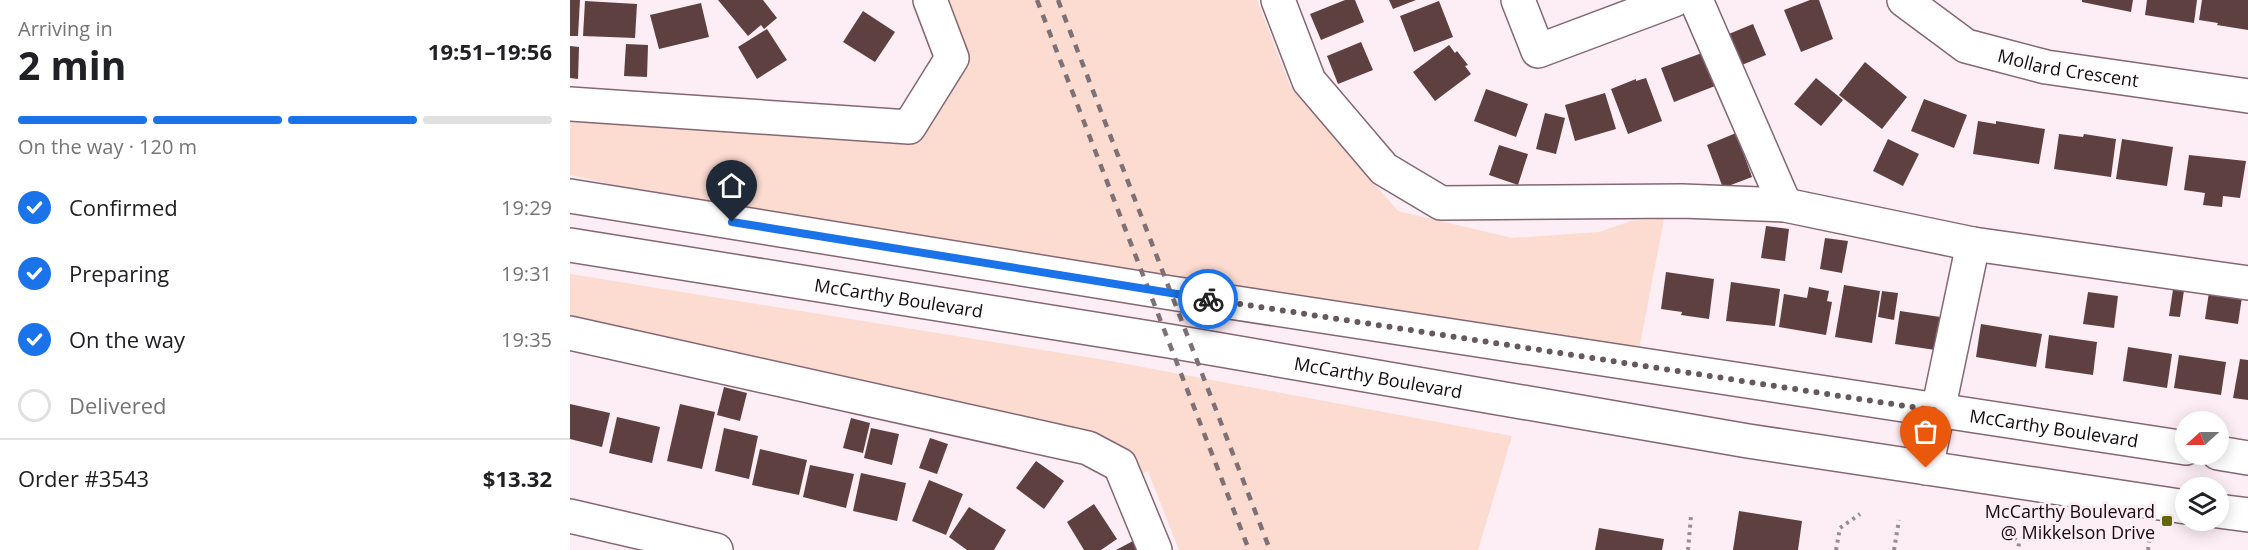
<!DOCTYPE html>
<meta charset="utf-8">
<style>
:root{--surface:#fff;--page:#f6f6f6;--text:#202124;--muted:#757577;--line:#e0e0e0;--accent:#1a73e8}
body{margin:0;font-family:"Open Sans",sans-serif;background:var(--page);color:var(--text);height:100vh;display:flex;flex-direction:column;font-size:22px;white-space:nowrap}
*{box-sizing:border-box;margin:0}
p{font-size:20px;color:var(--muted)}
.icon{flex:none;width:33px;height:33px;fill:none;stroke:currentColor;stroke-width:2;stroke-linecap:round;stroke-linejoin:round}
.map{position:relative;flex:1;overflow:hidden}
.details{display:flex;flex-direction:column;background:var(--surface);width:570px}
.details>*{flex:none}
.needle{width:39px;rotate:249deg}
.tools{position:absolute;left:1605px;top:411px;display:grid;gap:12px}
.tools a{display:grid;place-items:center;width:54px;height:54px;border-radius:50%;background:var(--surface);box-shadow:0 3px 15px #0003;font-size:30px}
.pin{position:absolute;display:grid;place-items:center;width:51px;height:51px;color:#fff;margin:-62px -26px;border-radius:50% 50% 50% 0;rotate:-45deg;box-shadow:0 0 6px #0007}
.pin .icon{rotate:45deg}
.courier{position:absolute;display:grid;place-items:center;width:60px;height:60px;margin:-30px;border:4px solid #1a73e8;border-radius:50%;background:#fff;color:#222;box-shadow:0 2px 8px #0007}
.headline em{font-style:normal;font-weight:700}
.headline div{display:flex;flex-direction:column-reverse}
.headline{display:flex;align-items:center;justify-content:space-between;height:102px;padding:0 18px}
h1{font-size:39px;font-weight:700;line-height:45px}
.bar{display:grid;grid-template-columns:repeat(4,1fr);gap:9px 6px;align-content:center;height:72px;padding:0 18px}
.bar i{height:8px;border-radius:4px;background:var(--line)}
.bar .current{background:var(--accent)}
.bar p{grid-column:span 4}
.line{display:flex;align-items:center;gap:15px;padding:0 18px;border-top:2px solid var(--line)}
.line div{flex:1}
ol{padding:0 18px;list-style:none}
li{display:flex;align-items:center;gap:18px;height:66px}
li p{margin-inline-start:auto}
li .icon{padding:6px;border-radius:50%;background:var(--accent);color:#fff;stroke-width:4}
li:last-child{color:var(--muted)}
li i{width:33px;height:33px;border:3px solid var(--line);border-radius:50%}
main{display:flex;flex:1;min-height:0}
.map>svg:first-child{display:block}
.green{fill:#fcdbd0}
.building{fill:#5f4041}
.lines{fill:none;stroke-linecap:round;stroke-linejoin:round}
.minor-casing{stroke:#856673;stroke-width:36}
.major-casing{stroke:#856673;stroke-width:36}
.path{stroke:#9a8c92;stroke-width:4;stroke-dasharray:3 4.5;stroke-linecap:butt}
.minor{stroke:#fff;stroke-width:33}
.major{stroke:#fff;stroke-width:33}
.rail{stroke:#7e7176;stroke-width:4.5;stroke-dasharray:8 8;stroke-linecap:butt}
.done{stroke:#66595e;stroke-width:6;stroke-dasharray:0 10.8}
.route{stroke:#1a73e8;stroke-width:8}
.poi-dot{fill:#65690a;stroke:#fceef4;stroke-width:2}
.labels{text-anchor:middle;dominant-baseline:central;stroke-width:6;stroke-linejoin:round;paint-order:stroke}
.street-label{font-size:18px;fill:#15090e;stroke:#fceef4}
.poi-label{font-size:18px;fill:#15090e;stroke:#fceef4;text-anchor:end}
</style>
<main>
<section class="details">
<div class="headline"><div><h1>2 min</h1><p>Arriving in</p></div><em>19:51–19:56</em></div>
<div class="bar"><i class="current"></i><i class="current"></i><i class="current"></i><i></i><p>On the way · 120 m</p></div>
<ol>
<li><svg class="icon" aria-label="check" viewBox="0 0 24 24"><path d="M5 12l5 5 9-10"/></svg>Confirmed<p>19:29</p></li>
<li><svg class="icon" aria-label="check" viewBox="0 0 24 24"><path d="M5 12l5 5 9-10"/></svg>Preparing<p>19:31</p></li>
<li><svg class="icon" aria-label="check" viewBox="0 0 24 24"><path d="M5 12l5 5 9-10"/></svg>On the way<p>19:35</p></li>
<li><i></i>Delivered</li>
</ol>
<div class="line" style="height:78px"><div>Order #3543</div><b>$13.32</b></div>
</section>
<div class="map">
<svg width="1678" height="550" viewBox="0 0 1678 550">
<rect width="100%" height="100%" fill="#fceef4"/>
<g class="green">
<path d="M 367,0 L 687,0 L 720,86 L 828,211 L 942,238 L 1029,232 L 1061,221 L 1094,219 L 1069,349 L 197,219 L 0,175 L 0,121 L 345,138 L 372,109 L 393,68 Z"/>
<path d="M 0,274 L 535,360 L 942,436 L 908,550 L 609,550 L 578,471 L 571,474 L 0,319 Z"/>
</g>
<g class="building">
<path d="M 0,0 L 10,0 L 8,36 L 0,36 Z"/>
<path d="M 148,0 L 193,0 L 207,18 L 194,29 L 191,25 L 178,36 Z"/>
<path d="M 775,0 L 785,0 L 794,22 L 751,40 L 740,14 Z"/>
<path d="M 819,0 L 846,0 L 823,9 Z"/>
<path d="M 1240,0 L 1249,0 L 1263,39 L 1231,52 L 1214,10 Z"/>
<path d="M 1512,0 L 1563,0 L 1561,12 L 1512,2 Z"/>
<path d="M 1577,0 L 1627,0 L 1624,23 L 1575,15 Z"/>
<path d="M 1632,0 L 1678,0 L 1678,30 L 1647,25 L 1648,23 L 1629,20 Z"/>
<path d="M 15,1 L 67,4 L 65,38 L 13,36 Z"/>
<path d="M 869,1 L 883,37 L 844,52 L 830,16 Z"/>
<path d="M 131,3 L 139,37 L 89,49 L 80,15 Z"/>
<path d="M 293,11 L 325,32 L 305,62 L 273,42 Z"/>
<path d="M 1183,24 L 1196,55 L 1167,67 L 1154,36 Z"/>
<path d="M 197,29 L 217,60 L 187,79 L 168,47 Z"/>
<path d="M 791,42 L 803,70 L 768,84 L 757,56 Z"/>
<path d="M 56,44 L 78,45 L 77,77 L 54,76 Z"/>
<path d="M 879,45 L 885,53 L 887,51 L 898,65 L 895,66 L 901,74 L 865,101 L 843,72 Z"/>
<path d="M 0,46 L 9,47 L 8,79 L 0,78 Z"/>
<path d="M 1132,53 L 1145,86 L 1104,102 L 1091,68 Z"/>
<path d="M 1295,62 L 1337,97 L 1312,129 L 1269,95 Z"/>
<path d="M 1076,78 L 1092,121 L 1058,134 L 1041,89 L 1066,79 L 1066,81 Z"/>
<path d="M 1246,78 L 1273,100 L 1251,126 L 1224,104 Z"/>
<path d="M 916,89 L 958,104 L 946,137 L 904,121 Z"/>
<path d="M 1035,93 L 1046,129 L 1005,141 L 995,105 Z"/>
<path d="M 1354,99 L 1397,115 L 1384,148 L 1341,131 Z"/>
<path d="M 975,113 L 995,118 L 986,154 L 966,149 Z"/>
<path d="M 1408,121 L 1426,124 L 1426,121 L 1475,129 L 1469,164 L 1403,154 Z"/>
<path d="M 1166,133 L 1182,177 L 1153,188 L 1137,145 Z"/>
<path d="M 1489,134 L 1513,137 L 1514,134 L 1546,139 L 1541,177 L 1484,169 Z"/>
<path d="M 1318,139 L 1349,154 L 1333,186 L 1303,171 Z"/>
<path d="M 1552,139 L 1603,147 L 1597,186 L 1546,179 Z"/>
<path d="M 929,145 L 958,154 L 948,185 L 919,175 Z"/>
<path d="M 1619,155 L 1676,161 L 1670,198 L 1653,196 L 1652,207 L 1633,205 L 1635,193 L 1614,190 Z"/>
<path d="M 1196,226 L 1219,229 L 1215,261 L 1191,258 Z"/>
<path d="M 1255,238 L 1278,241 L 1272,273 L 1250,269 Z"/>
<path d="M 1096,272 L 1144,279 L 1139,319 L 1111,315 L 1112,312 L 1091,309 Z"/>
<path d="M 1161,282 L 1210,289 L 1205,326 L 1156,321 Z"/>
<path d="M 1604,283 L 1615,284 L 1610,317 L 1599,316 Z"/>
<path d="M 1274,285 L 1310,291 L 1302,343 L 1265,337 Z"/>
<path d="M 1239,287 L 1259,291 L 1257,301 L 1262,302 L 1256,335 L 1209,327 L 1214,294 L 1237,298 Z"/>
<path d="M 1312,291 L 1328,293 L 1324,320 L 1308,317 Z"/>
<path d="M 1518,292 L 1548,296 L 1544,328 L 1513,324 Z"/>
<path d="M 1639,292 L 1672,297 L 1668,324 L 1635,319 Z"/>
<path d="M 1330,311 L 1377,318 L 1372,351 L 1325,344 Z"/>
<path d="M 1411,324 L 1472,334 L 1466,367 L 1406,357 Z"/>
<path d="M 1479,335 L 1527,342 L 1523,375 L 1475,368 Z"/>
<path d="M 1558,347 L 1602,354 L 1597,388 L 1553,381 Z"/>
<path d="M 1609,355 L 1656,362 L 1651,395 L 1604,388 Z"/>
<path d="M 1670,359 L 1678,360 L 1678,400 L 1663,398 Z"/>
<path d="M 154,387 L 177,393 L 170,421 L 147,415 Z"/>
<path d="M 0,404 L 40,413 L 32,447 L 0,439 Z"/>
<path d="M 110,404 L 145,412 L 132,469 L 97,461 Z"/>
<path d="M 47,417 L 90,427 L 82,463 L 39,453 Z"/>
<path d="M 281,418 L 300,423 L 293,453 L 273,448 Z"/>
<path d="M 154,428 L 188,436 L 179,479 L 145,471 Z"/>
<path d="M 301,428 L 329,434 L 322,465 L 294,458 Z"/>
<path d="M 360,438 L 378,444 L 367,474 L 349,468 Z"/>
<path d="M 190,449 L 237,460 L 229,495 L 182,485 Z"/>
<path d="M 466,461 L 494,481 L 474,509 L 446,488 Z"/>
<path d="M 240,465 L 284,474 L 276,508 L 233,497 Z"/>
<path d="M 291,473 L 336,483 L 327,521 L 283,511 Z"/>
<path d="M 359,480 L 393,494 L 376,535 L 342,521 Z"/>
<path d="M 524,504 L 547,539 L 531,550 L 514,550 L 497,522 Z"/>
<path d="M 399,507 L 436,530 L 424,550 L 397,550 L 379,537 Z"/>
<path d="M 1169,511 L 1232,521 L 1228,550 L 1163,550 Z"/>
<path d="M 1029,528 L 1094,539 L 1092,550 L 1025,550 Z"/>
<path d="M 563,541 L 568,550 L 546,550 Z"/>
</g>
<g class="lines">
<g class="minor-casing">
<g id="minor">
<path d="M 708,0 L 739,81 L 814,169 L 871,203 L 1112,201 L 1215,205 L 1403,244 L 1678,283"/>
<path d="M 948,0 L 968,51 L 1104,0"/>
<path d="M 1126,0 L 1215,205"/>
<path id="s1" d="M 1334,0 L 1396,46 L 1476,67 L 1678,96"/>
<path d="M 0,104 L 339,127 L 382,58 L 360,0"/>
<path d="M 0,333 L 518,448 L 550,465 L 585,550"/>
<path d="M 1356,468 L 1403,244"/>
<path d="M 0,516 L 146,550"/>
</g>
</g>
<g class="major-casing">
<g id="major">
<path id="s2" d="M 0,196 L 601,293 L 1616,448"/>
<path id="s3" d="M 0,245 L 599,341 L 1178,441 L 1616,507"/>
<path d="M 1648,453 L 1678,458"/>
<path d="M 1648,511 L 1678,515"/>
</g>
</g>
<g class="path">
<path d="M 1444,538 L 1449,543 L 1448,550"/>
<path d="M 1118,550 L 1121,516"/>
<path d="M 1266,550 L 1270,528 L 1290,514"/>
<path d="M 1324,550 L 1329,520"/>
<path d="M 1578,550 L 1581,530"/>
</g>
<use href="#minor" class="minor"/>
<use href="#major" class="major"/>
<g class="rail">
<path d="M 467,0 L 679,550"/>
<path d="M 488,0 L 700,550"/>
</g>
</g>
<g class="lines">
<path class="done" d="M 638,299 L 1368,411 L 1356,468"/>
<path class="route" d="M 162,222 L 638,299"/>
</g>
<rect class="poi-dot" x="1591" y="515" width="12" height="12" rx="3"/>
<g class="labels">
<g class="street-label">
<text stroke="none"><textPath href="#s1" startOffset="182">Mollard Crescent</textPath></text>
<text stroke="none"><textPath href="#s3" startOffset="333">McCarthy Boulevard</textPath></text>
<text stroke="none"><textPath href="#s3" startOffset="819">McCarthy Boulevard</textPath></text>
<text stroke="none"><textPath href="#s2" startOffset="1502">McCarthy Boulevard</textPath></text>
</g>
<g class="poi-label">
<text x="1585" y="511">McCarthy Boulevard<tspan x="1585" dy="21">@ Mikkelson Drive</tspan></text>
</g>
</g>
</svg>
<div class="tools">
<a><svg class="needle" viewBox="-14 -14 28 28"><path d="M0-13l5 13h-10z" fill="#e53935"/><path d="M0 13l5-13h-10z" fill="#757577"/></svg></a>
<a><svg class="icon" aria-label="layers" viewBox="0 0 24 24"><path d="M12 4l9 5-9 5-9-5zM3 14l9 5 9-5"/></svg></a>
</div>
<div class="pin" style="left:1356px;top:468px;background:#ea580c"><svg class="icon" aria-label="bag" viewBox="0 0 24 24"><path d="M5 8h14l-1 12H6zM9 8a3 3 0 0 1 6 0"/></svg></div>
<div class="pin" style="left:162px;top:222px;background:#1f2937"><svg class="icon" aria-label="home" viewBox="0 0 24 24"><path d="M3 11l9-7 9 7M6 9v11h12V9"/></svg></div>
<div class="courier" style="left:638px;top:299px"><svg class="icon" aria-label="bike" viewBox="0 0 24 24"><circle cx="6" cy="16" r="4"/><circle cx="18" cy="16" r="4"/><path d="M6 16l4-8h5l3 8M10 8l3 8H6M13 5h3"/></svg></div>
</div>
</main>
